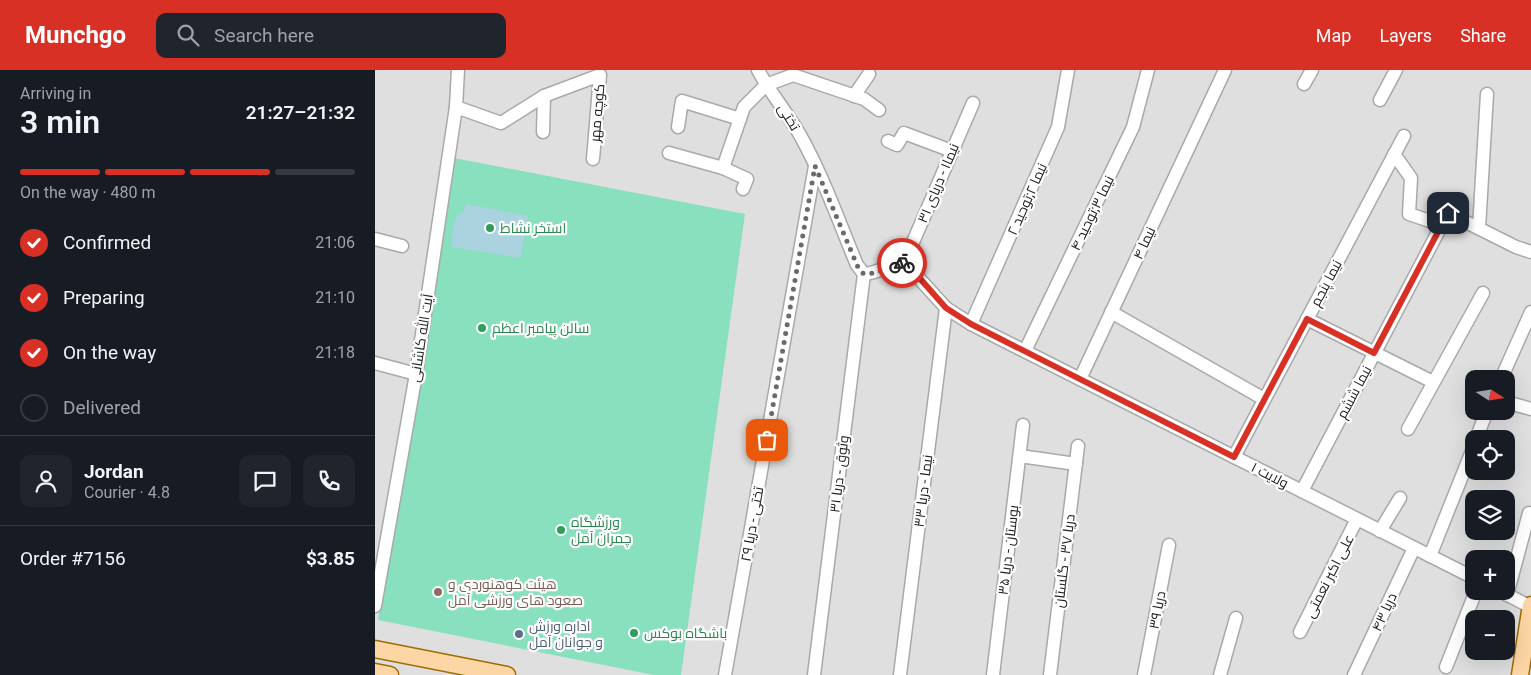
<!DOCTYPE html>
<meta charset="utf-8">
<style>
:root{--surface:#171b24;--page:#20242c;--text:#f1f3f6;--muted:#9ea1a6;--line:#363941;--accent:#d93025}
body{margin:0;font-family:Roboto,Cairo,sans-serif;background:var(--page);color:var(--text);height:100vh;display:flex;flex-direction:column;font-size:19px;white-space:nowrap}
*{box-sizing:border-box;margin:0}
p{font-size:16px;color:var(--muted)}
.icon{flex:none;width:28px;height:28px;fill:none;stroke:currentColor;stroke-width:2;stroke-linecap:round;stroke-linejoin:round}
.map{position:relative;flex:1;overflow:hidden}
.sheet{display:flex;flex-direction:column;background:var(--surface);width:375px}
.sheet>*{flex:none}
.needle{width:32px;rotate:102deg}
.tools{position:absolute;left:1090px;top:300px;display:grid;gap:10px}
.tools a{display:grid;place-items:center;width:50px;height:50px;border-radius:10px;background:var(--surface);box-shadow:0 5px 20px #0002;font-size:25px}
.pin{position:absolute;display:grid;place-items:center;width:42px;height:42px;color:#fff;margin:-21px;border-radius:10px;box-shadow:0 2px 8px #0006}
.courier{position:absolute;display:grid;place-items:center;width:50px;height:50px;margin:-25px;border:4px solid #d93025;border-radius:50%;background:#fff;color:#222;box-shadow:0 1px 6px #0007}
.headline em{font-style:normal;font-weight:600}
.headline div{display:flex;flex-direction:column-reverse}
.headline{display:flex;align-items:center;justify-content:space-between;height:85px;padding:0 20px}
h1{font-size:32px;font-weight:600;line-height:38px}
.bar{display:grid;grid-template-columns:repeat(4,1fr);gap:8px 5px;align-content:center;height:60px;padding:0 20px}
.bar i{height:6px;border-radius:4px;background:var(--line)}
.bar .active{background:var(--accent)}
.bar p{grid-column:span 4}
.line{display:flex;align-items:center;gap:12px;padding:0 20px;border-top:1px solid var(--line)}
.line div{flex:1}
.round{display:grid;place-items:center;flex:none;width:52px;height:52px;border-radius:10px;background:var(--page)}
ol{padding:0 20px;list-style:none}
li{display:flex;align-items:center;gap:15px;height:55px}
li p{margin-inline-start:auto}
li .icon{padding:5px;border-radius:50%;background:var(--accent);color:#fff;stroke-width:4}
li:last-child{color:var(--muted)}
li i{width:28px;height:28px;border:2px solid var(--line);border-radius:50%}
header{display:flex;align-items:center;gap:30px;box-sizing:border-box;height:70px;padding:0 25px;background:var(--accent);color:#fff}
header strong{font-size:24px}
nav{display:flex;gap:28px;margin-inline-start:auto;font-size:18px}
.search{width:350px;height:45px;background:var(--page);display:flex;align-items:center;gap:12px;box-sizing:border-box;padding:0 18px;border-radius:10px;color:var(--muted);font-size:19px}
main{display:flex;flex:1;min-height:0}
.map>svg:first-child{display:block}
.residential{fill:#e0dfdf;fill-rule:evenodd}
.pitch{fill:#88e0be}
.water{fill:#aad3df}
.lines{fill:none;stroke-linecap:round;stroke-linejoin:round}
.minor-casing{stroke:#a9a9a9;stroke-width:15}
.major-casing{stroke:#a06b00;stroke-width:19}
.minor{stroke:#fff;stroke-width:12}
.major{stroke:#fcd6a4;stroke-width:16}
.done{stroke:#6b6a68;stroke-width:5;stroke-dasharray:0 9}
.route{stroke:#d93025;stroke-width:6}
.leisure-dot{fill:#2e9e5b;stroke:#fff;stroke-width:2}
.education-dot{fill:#8d6e63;stroke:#fff;stroke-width:2}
.service-dot{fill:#5c6f8a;stroke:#fff;stroke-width:2}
.labels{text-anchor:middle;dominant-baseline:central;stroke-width:4.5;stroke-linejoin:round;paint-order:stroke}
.street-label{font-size:14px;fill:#222;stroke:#fff}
.leisure-label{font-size:14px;fill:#27864d;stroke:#fff;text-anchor:start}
.education-label{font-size:14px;fill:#785e54;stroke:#fff;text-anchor:start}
.service-label{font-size:14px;fill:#4e5e75;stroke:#fff;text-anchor:start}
</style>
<header>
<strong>Munchgo</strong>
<div class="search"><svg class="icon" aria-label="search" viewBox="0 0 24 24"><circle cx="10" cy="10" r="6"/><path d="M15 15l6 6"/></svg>Search here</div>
<nav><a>Map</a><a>Layers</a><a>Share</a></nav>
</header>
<main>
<section class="sheet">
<div class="headline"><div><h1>3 min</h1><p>Arriving in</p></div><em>21:27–21:32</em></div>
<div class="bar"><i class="active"></i><i class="active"></i><i class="active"></i><i></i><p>On the way · 480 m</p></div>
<ol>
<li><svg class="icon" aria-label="check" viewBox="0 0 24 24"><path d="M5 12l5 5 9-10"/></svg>Confirmed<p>21:06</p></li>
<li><svg class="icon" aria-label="check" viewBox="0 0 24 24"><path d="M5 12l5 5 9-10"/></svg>Preparing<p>21:10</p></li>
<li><svg class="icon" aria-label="check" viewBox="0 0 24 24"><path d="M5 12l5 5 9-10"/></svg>On the way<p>21:18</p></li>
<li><i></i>Delivered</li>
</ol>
<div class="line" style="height:90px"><a class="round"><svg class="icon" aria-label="person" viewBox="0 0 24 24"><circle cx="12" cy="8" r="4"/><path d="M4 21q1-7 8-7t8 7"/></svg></a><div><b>Jordan</b><p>Courier · 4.8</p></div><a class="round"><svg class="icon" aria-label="chat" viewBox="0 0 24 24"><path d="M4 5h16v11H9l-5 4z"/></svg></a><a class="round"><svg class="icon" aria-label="phone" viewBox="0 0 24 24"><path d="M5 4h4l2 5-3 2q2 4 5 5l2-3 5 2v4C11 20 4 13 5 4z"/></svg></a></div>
<div class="line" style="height:65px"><div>Order #7156</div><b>$3.85</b></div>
</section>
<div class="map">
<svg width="1156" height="605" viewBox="0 0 1156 605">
<rect width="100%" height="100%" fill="#f2efe9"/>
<path class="residential" d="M 0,0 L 1156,0 L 1156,605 L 0,605 ZM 1099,309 L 1131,309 L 1131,341 L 1099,341 ZM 1099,369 L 1131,369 L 1131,401 L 1099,401 ZM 1099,429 L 1131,429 L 1131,461 L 1099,461 ZM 1099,489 L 1131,489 L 1131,521 L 1099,521 ZM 1099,549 L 1131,549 L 1131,581 L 1099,581 Z"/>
<path class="pitch" d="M 74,87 L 370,144 L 306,605 L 279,605 L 3,550 Z"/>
<path class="water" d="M 91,134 L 153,146 L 146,188 L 77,177 L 77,164 L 79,153 L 83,144 L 89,141 Z"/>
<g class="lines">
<g class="minor-casing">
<g id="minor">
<path d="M 383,0 C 395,23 412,42 425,65 C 448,106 464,152 482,195 L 489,204"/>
<path d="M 929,14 L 937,0"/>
<path d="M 479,26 L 494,4"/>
<path d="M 1005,30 L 1021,0"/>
<path d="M 81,37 L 126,53 L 169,26 L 225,5 L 218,89"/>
<path d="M 303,57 L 307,31 L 365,49"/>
<path d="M 168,62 L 169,26"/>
<path d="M 513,71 L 522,75 L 529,63 L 577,81"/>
<path d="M 294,83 L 348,98"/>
<path d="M 1019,84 L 1036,108 L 1034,144 L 1067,155"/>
<path d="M 368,119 L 372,109 L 348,98 L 369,37 L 391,15 L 418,5 L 489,29 L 504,40"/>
<path d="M 1104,158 L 1112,24"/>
<path d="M 0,169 L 27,176"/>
<path d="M 529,193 L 598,33"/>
<path d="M 489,204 C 503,204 517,191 531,194 L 571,238 L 596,254 L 1099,508"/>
<path d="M 736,242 L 889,329"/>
<path d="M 932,249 L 1058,312"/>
<path d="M 596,254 L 683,57 L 693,0"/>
<path d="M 650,281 L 758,57 L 773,0"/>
<path d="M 0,293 L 41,304"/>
<path d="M 705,309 L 850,0"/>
<path d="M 1126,309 L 1156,242"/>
<path d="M 1131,332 L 1156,339"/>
<path d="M 1033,359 L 1108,223"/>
<path d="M 1101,369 L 1112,341"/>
<path d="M 645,386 L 701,394"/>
<path d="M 859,387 L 1029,66"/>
<path d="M 927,421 L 1073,143 L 1141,177 L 1156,182"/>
<path d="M 1005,461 L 1025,428"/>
<path d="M 1055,486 L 1099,376"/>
<path d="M 1125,521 L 1156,537"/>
<path d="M 1132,525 L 1154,443"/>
<path d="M 0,536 L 41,304 L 81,37 L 83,0"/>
<path d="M 925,562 L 982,449"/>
<path d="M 1071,597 L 1101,521"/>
<path d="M 350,605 L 440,96"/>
<path d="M 439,605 L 489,204"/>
<path d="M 525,605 L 571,238"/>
<path d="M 618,605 L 648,355"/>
<path d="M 675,605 L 703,376"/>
<path d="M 769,605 L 794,475"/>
<path d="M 845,605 L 861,548"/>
<path d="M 979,605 L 1039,478"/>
</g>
</g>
<g class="major-casing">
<g id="major">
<path d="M 0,579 L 132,605"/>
<path d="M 0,602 L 15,605"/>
<path d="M 1145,605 L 1156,535"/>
</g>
</g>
<use href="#minor" class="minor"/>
<use href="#major" class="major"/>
</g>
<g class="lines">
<path class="done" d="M 392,370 L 440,96 L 482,195 C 484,199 486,203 490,204 C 499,205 517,195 527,193"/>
<path class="route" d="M 527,193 L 533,195 L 571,238 L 596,254 L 859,387 L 932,249 L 999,283 L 1073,143"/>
</g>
<g class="leisure-dot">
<circle cx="115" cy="158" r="5"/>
<circle cx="107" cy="258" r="5"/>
<circle cx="186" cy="460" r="5"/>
<circle cx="259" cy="563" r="5"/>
</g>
<circle class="education-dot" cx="63" cy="522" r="5"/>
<circle class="service-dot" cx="144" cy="564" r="5"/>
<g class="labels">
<g class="street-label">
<text transform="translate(222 43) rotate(-85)">کوچه مهر</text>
<text transform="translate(414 47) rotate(58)">تختی</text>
<text transform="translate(563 113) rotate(-67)">نیما۱ - دریای ۳۱</text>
<text transform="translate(652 129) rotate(-66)">نیما ۲;توحید ۲</text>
<text transform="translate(717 143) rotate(-64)">نیما ۳;توحید ۴</text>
<text transform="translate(769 173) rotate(-65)">نیما ۴</text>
<text transform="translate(951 213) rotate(-62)">نیما پنجم</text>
<text transform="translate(46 268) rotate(-81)">آیت الله کاشانی</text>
<text transform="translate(979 322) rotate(-62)">نیما ششم</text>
<text transform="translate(464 404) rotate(-83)">وثوق - دریا ۳۱</text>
<text transform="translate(895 405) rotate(27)">ولایت ۱</text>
<text transform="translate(548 421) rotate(-83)">نیما - دریا ۳۳</text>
<text transform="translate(377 454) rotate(-80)">تختی - دریا ۲۹</text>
<text transform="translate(633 480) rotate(-83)">بوستان - دریا ۳۵</text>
<text transform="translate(689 491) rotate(-83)">دریا ۳۷ - گلستان</text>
<text transform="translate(954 506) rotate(-63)">علی اکبر نعمتی</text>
<text transform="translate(782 540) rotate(-79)">دریا ۳۹</text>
<text transform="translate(1009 542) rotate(-65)">دریا ۴۳</text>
</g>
<g class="leisure-label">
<text x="125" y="158">استخر نشاط</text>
<text x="117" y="258">سالن پیامبر اعظم</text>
<text x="196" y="452">ورزشگاه<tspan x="196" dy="16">چمران آمل</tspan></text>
<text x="269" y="563">باشگاه‌ بوکس</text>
</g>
<g class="education-label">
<text x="73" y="514">هیئت کوهنوردی و<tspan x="73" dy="16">صعود های ورزشی آمل</tspan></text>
</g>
<g class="service-label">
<text x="154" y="556">اداره ورزش<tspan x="154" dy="16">و جوانان آمل</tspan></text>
</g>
</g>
</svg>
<div class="tools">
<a><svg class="needle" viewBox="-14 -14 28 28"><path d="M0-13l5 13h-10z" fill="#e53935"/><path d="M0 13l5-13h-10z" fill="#9ea1a6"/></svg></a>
<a><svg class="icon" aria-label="locate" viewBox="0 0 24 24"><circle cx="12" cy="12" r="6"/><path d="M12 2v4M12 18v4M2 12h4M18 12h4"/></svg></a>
<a><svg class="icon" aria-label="layers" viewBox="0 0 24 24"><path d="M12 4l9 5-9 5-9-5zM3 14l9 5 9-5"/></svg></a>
<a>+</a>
<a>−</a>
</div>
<div class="pin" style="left:392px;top:370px;background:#ea580c"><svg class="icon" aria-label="bag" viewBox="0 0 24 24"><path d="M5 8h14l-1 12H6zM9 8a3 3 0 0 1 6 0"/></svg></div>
<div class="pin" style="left:1073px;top:143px;background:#1f2937"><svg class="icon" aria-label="home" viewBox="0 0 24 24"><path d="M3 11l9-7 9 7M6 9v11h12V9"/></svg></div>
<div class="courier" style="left:527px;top:193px"><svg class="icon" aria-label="bike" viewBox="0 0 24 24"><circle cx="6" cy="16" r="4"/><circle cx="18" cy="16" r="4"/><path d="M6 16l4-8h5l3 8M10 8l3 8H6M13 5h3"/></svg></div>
</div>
</main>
